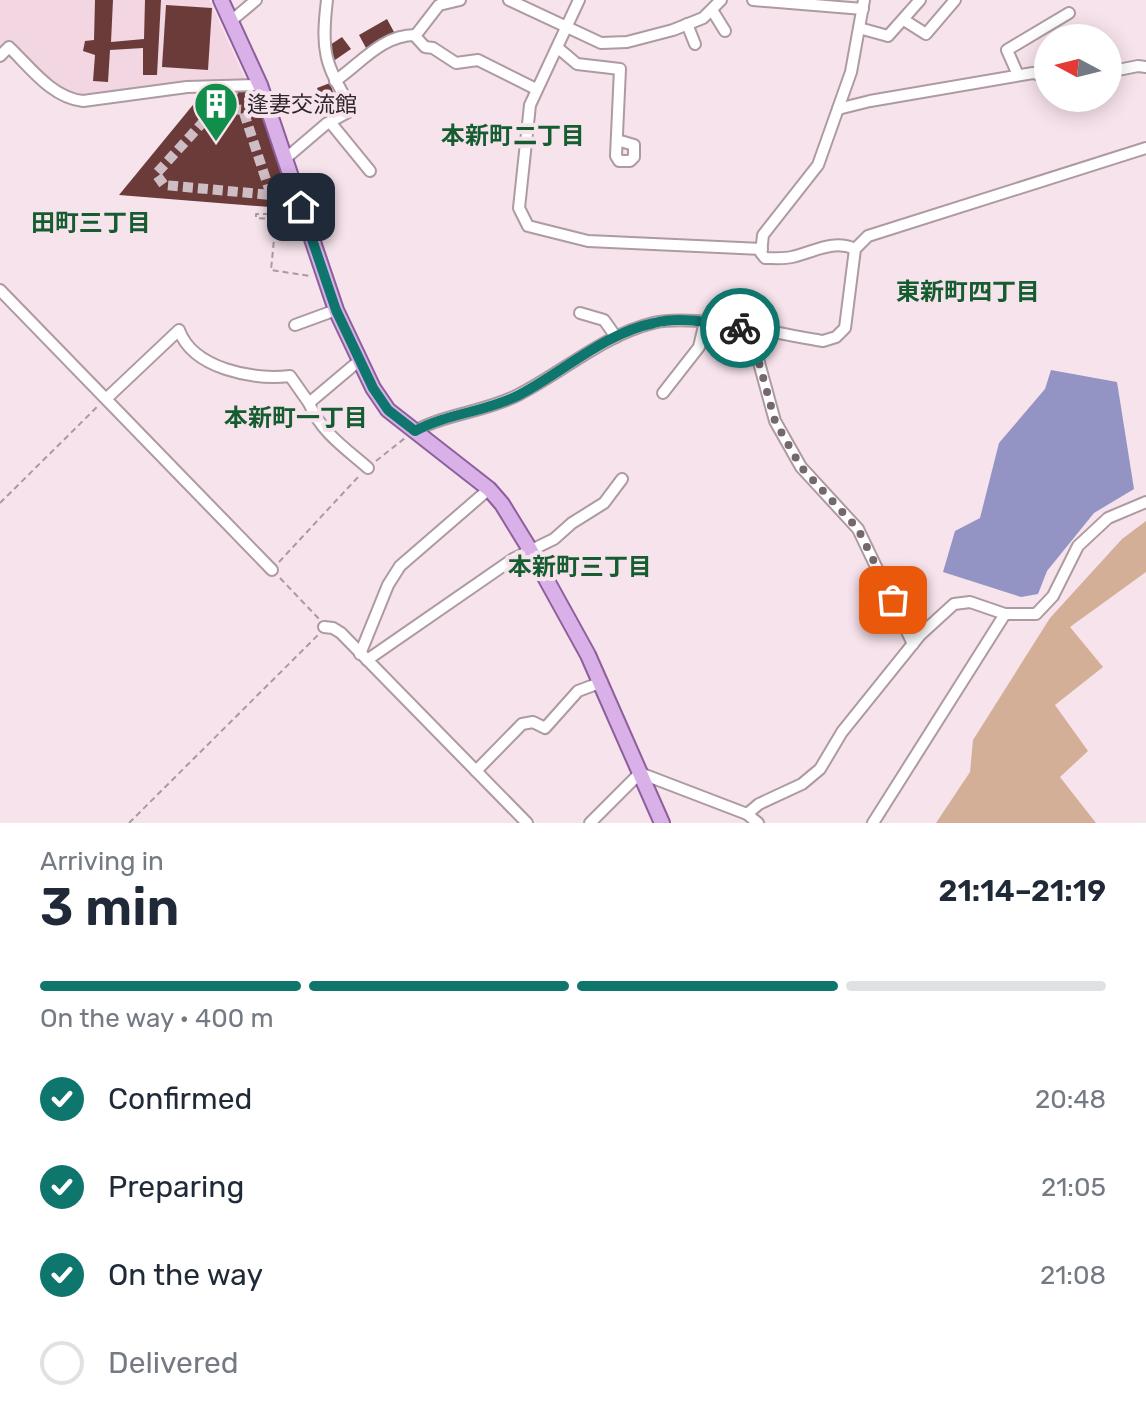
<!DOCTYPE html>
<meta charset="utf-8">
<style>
:root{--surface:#fff;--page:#f2f2f3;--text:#1f2937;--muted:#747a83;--line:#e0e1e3;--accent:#0f766e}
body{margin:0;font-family:Rubik,"Noto Sans JP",sans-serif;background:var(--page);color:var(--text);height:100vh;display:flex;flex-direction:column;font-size:30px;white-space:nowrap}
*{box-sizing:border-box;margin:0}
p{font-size:26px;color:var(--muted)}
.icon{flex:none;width:44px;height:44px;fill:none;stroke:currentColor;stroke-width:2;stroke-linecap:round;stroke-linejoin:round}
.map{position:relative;height:823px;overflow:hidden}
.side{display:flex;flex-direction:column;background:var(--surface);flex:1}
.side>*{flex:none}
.needle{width:52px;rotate:277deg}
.tools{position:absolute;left:1034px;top:24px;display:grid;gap:16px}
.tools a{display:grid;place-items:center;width:88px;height:88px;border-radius:50%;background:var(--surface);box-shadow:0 4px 20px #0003;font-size:40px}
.pin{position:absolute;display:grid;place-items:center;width:68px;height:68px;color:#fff;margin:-34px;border-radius:16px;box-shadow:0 4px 12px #0006}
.courier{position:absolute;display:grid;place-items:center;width:80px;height:80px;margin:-40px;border:6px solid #0f766e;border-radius:50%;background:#fff;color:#222;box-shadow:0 2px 10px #0007}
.head em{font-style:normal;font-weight:600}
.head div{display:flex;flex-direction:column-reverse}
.head{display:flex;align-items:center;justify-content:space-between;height:136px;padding:0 40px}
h1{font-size:52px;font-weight:600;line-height:60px}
.bar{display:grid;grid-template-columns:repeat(4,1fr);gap:12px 8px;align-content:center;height:96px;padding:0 40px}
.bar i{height:10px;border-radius:6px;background:var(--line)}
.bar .active{background:var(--accent)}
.bar p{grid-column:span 4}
ol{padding:0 40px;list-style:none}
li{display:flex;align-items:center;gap:24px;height:88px}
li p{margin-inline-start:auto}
li .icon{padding:8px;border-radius:50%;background:var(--accent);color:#fff;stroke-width:4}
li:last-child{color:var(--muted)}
li i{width:44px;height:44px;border:4px solid var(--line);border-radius:50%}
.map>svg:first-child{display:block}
.built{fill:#f2d6e2}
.green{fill:#d3af98}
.water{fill:#9394c3}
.building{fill:#6b3b39}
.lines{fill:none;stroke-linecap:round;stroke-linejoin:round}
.minor-tunnel{stroke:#cfbdc5;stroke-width:10;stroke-dasharray:10 5;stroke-linecap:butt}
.minor-casing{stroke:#ad9aa2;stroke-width:14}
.major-casing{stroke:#8d5f9b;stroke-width:18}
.path{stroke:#a99aa0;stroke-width:2;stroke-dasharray:6 4;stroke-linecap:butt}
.minor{stroke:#fff;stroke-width:10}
.major{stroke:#d9b1e8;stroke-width:14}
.done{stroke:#74686d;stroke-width:8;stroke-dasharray:0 14.4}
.route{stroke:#0f766e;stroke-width:10}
.labels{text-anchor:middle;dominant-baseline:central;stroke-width:8;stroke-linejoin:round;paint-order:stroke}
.poi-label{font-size:22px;fill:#2d2629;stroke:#f7e3ec;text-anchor:start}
.neighbourhood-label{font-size:24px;font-weight:bold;fill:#155d31;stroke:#f7e3ec}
</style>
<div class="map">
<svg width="1146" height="823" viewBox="0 0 1146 823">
<rect width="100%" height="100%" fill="#f7e3ec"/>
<path class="built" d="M 0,0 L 209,0 L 245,79 L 83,97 L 64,93 L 9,42 L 0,47 Z"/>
<path class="green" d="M 1146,521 L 1146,572 L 1070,627 L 1103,667 L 1055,705 L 1088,751 L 1060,777 L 1096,823 L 936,823 L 970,772 L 973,740 L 1050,618 L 1122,539 Z"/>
<path class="water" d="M 1051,370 L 1117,382 L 1134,489 L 1094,513 L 1047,571 L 1038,594 L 1021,597 L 943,572 L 955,531 L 980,518 L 999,443 L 1045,389 Z"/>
<g class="building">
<path d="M 95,0 L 113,0 L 111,42 L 144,39 L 145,0 L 161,0 L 157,75 L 143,75 L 143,48 L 110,50 L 108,82 L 93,81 L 95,55 L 83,51 L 85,41 L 94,40 Z"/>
<path d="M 166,5 L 212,8 L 208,70 L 162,67 Z"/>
<path d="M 387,19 L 394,32 L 366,48 L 359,35 Z"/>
<path d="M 342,37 L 351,49 L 335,60 L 327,47 Z"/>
<path d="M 330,83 L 338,107 L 326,112 L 317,88 Z"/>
<path d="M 206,89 L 253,92 L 295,209 L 119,195 Z"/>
</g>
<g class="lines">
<g class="minor-tunnel">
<path d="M 231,109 L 243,110 L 271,195 L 164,185 L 156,174 L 214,110 Z"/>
<path d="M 231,109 L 233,91"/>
</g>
<g class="minor-casing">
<g id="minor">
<path d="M 460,0 L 439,5 L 415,36 L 425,47 L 433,48 L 456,63 L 478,60 L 536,89"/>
<path d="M 509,0 L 601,43 L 627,42 L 673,30 L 703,18 L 721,0"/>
<path d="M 579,0 L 530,105 L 519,208 L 528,226 L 588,241 L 762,249"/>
<path d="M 753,0 L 863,9"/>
<path d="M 712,10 L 725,31"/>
<path d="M 904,20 L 926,34 L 955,0"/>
<path d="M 231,21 L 256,0"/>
<path d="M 687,24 L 695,44"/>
<path d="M 859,28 L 888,36 L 920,0"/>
<path d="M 558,48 L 577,64 L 620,69 L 616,156 L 619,161 L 630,161 L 634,157 L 634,145 L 617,140"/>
<path d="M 0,56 L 9,47 C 30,67 52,98 83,101 L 187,87 L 260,85"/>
<path d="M 1108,72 L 1138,66 L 1146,67"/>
<path d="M 1018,75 L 1007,50 L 1069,13"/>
<path d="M 335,81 C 360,64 382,35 415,35"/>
<path d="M 838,109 L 870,101 L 1033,73 L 1048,77"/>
<path d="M 330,122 L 370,171"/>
<path d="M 285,159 L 326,124 L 348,112 L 351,107 C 324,64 321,50 327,0"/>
<path d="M 855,249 C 833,239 814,252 792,257 C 783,259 774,258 765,258 L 761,253 L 763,235 L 818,165 L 851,72 L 864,0"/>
<path d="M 0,290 L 272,570"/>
<path d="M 580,313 L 604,320 L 616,337"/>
<path d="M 295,325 L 336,310"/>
<path d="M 743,328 L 752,337 L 775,421 L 801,467 L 858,529 L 913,644"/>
<path d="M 360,360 L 309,403 C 320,431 345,448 368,468"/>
<path d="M 663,393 L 699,347 L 705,322"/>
<path d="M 107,398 L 179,330 C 193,369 253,380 290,376 L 309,403"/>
<path d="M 415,431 C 448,413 485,412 518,395 C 563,372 604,335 653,323 C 695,313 778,334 823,341 L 836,337 L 845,328 L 855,249 L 868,236 L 1146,148"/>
<path d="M 324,627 L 333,628 L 341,633 L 527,823"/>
<path d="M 360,654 L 388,585 L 400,566 L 489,489"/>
<path d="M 367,660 L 513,559 L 554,539 L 572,523 L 604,503 L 622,479"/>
<path d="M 476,771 L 522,724 L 533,722 L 545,728 L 578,691 L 602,682"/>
<path d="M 747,814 L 759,804 L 802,784 L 820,769 L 842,732 L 920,635 L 954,604 L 970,602 L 1005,614 L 1036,614 L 1053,596 L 1078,546 L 1108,518 L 1146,502"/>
<path d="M 590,823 L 640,773 L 747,814 L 758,823"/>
<path d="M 873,823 L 1005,614"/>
</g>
</g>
<g class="major-casing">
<path id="major" d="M 221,0 L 260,85 L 336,310 L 373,388 L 388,410 L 489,489 L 502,504 L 529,548 L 588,655 L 662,823"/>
</g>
<g class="path">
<path d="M 279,214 L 256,214 L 256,218 L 276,219 L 271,270 L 310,276"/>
<path d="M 376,461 L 405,438"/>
<path d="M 0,503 L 99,405"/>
<path d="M 279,562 L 359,476"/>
<path d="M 280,578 L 320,620"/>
<path d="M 129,823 L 318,635"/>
</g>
<use href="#minor" class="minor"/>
<use href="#major" class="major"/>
</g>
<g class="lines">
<path class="done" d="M 740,328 L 752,337 L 775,421 L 801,467 L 858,529 L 893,600"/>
<path class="route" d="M 301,207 L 336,310 L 373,388 L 388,410 L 415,431 C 448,413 486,412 519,395 C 563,372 605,333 654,323 C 682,316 712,323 740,328"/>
</g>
<defs>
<g id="building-pin" transform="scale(2.3)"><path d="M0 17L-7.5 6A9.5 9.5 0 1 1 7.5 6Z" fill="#118e4a" stroke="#f7e3ec"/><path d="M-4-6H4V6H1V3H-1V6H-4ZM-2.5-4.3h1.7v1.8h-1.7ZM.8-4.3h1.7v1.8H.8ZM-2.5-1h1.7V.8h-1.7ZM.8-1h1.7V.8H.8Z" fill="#fff"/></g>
</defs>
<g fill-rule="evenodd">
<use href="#building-pin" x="216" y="104"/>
</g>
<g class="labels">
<g class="poi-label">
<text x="247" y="104">逢妻交流館</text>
</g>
<g class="neighbourhood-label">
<text x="513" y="136">本新町二丁目</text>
<text x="91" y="223">田町三丁目</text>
<text x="968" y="292">東新町四丁目</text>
<text x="296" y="418">本新町一丁目</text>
<text x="580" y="567">本新町三丁目</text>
</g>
</g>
</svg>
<div class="tools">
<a><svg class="needle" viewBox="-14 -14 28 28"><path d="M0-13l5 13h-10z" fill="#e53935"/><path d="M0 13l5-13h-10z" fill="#747a83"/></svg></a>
</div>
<div class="pin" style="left:893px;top:600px;background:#ea580c"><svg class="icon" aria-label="bag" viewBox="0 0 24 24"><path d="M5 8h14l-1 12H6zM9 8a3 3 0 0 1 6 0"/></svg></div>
<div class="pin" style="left:301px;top:207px;background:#1f2937"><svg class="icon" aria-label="home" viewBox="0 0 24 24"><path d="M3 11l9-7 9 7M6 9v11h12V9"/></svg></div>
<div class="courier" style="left:740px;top:328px"><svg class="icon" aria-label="bike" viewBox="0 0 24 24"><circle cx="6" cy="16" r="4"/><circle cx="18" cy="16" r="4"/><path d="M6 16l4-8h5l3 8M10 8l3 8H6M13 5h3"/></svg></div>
</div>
<section class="side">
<div class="head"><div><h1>3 min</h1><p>Arriving in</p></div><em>21:14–21:19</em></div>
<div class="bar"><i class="active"></i><i class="active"></i><i class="active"></i><i></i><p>On the way · 400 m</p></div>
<ol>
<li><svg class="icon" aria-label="check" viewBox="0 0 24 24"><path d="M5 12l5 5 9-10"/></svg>Confirmed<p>20:48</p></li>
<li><svg class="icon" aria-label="check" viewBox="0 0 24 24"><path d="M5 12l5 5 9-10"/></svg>Preparing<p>21:05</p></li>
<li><svg class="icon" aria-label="check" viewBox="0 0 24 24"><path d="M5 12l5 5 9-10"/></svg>On the way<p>21:08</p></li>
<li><i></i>Delivered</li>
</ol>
</section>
